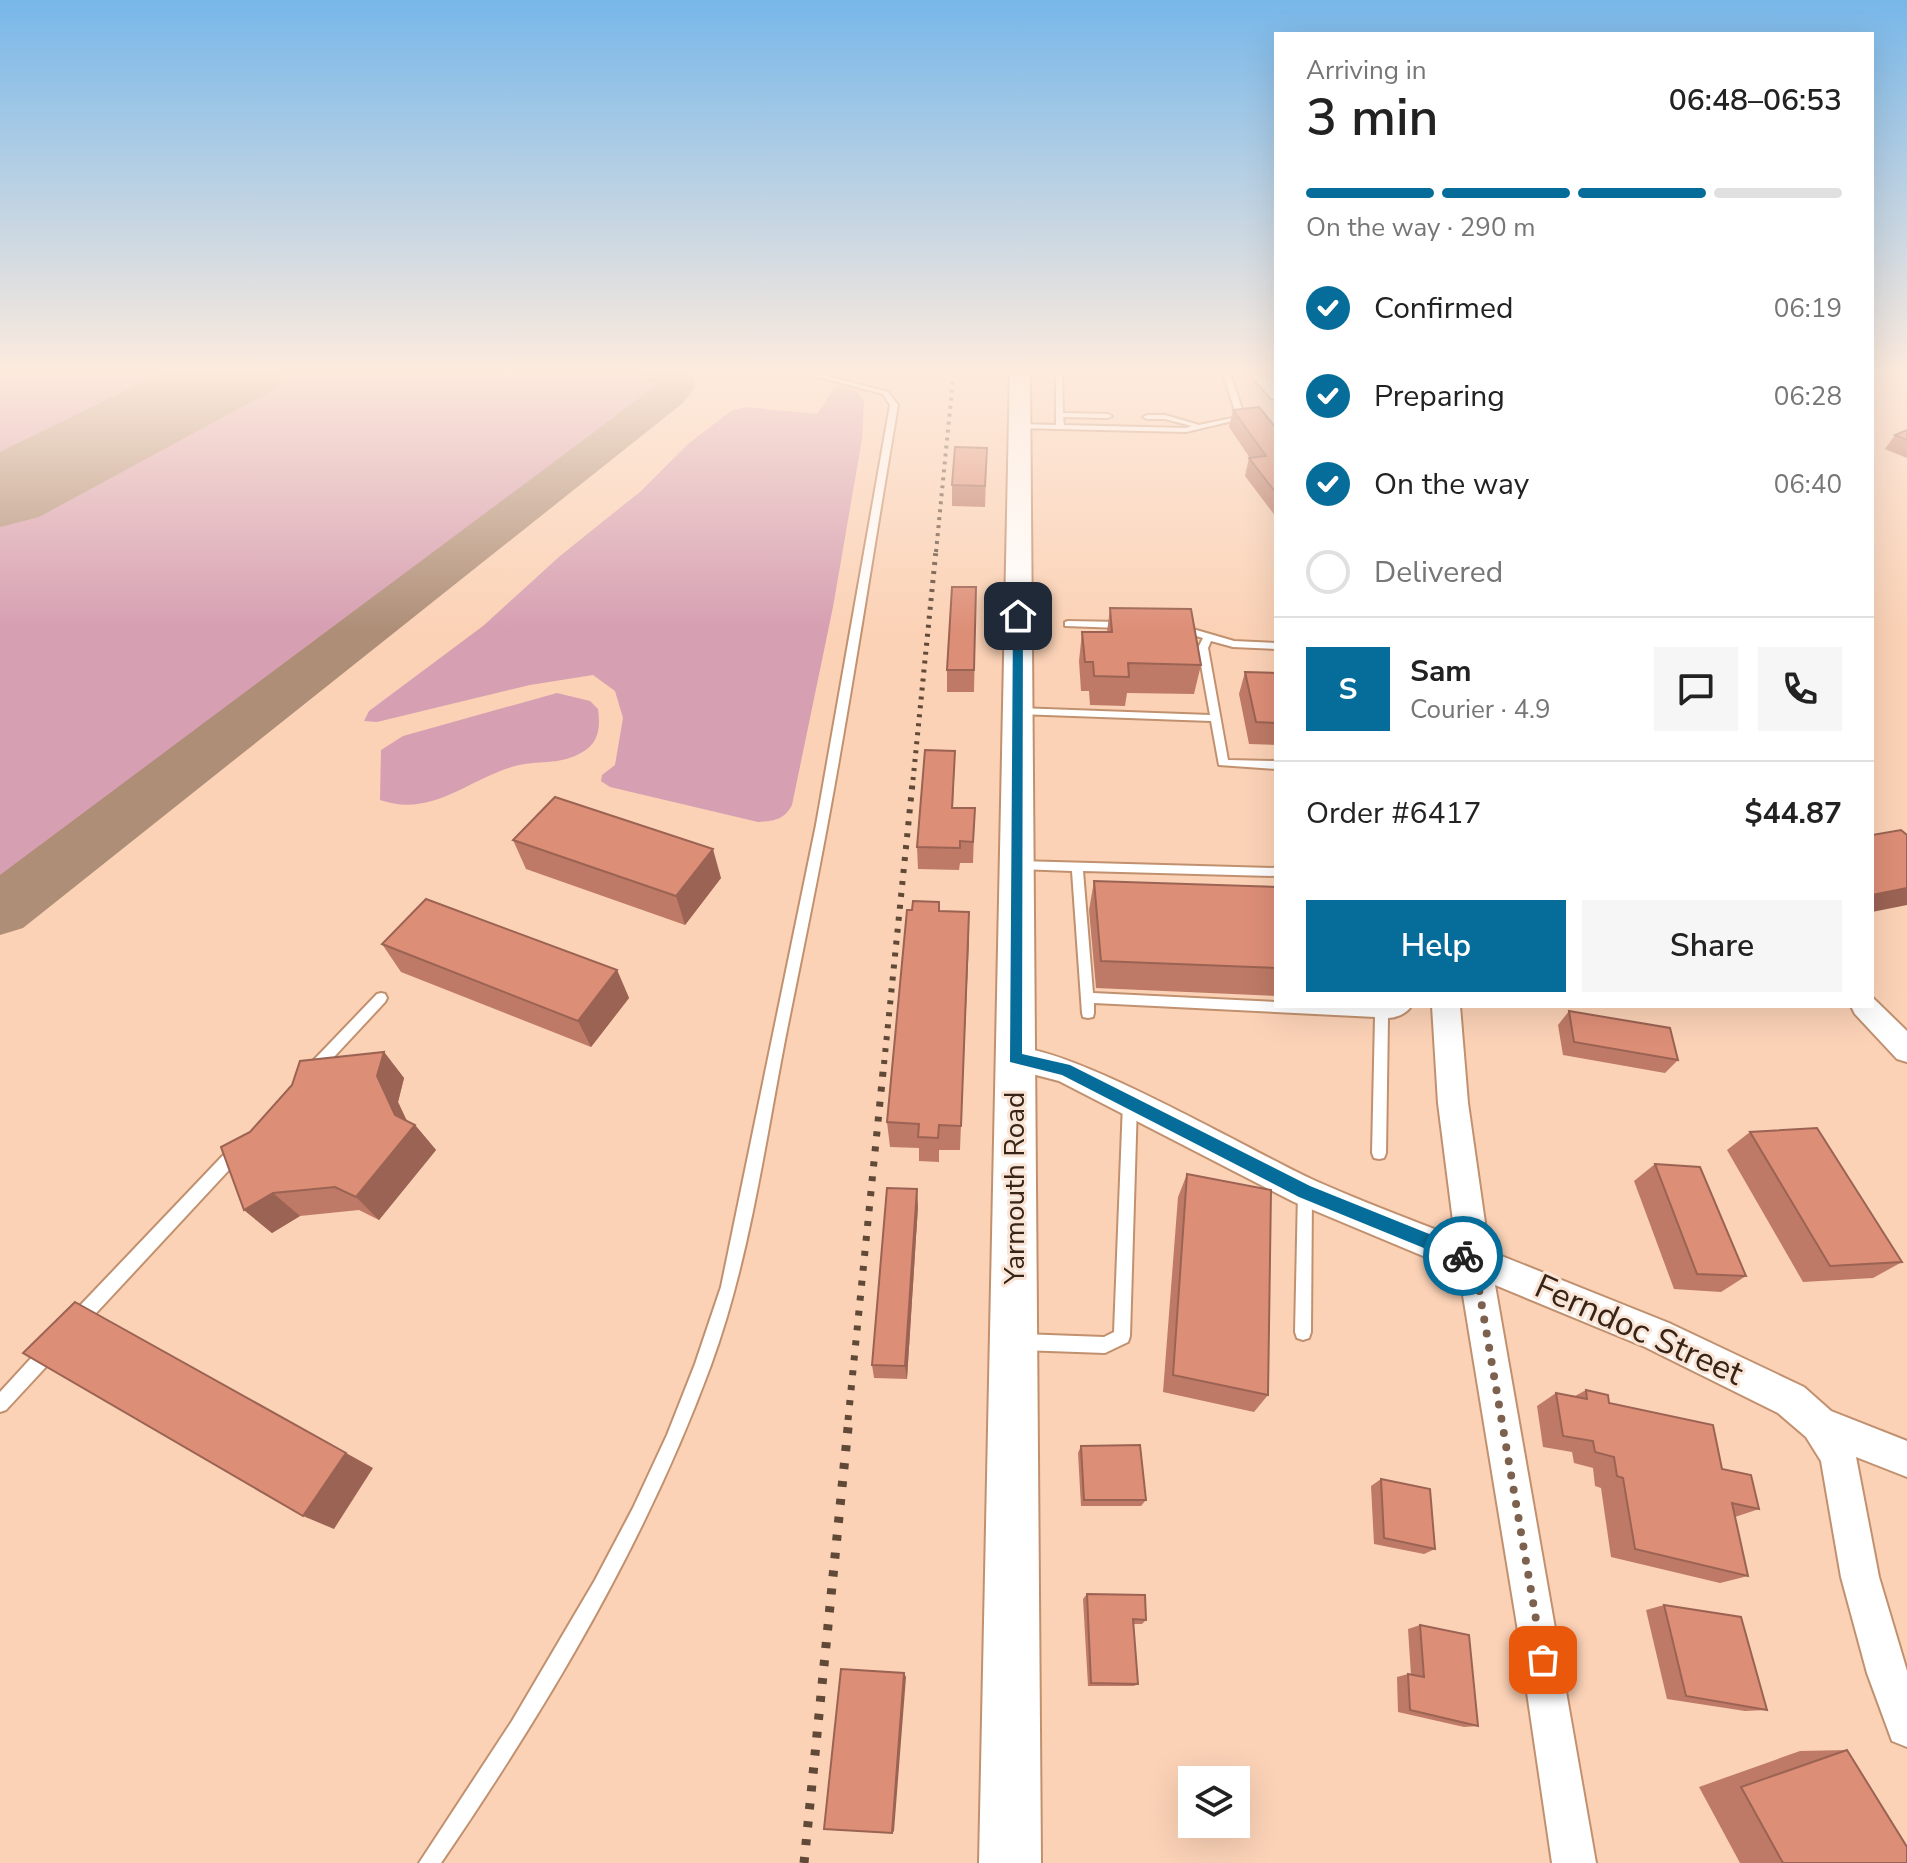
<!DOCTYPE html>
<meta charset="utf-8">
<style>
:root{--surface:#fff;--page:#f6f6f6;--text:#222;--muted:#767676;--line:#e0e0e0;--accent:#066d9a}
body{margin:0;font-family:"Nunito Sans",sans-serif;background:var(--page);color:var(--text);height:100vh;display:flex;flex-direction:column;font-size:30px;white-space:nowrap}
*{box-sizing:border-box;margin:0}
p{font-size:26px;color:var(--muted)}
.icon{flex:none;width:44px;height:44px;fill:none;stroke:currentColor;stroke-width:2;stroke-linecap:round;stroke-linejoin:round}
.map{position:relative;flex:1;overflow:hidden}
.panel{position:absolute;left:1274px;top:32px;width:600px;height:976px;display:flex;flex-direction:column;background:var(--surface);border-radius:0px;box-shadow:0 8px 32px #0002}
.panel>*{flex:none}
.tools{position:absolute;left:1178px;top:1766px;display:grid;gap:16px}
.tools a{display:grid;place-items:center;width:72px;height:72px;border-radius:0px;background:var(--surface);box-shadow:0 8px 32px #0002;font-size:40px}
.pin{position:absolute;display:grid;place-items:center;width:68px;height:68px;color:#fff;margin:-34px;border-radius:16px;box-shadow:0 4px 12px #0006}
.courier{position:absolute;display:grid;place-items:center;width:80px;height:80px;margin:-40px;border:6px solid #066d9a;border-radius:50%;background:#fff;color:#222;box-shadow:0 2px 10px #0007}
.summary em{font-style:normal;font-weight:600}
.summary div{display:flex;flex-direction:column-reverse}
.summary{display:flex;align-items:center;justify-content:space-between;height:136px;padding:0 32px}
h1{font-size:52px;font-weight:600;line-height:60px}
.bar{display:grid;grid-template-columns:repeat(4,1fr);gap:12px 8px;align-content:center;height:96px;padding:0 32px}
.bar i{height:10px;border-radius:6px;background:var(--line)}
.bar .active{background:var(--accent)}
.bar p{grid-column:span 4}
.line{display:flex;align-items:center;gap:20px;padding:0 32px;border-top:2px solid var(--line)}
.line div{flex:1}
.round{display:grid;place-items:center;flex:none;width:84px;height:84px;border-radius:0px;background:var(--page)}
ol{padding:0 32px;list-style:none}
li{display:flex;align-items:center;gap:24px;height:88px}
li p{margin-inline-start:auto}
li .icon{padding:8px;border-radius:50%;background:var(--accent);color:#fff;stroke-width:4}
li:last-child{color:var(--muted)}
li i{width:44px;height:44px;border:4px solid var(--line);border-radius:50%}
.cta{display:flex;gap:16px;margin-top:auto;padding:16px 32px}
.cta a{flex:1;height:92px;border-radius:0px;background:var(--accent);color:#fff;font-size:32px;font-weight:600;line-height:92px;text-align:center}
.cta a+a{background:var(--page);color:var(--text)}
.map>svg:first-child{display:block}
.green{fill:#d69fb2}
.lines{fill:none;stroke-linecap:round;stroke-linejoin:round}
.taxiway{fill:#ae8e77;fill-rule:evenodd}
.runway{fill:#ae8e77;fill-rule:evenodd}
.lane-casing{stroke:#c1916f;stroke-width:4}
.street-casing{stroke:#c1916f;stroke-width:4}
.secondary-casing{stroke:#c1916f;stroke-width:4}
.lane{fill:#fff;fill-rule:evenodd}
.street{fill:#fff;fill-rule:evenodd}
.secondary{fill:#fff;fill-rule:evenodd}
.rail-far4{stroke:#614938;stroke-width:4;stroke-dasharray:3 5;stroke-linecap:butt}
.rail-far3{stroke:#614938;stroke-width:5;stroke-dasharray:3 6;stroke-linecap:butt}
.rail-far2{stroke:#614938;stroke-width:6;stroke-dasharray:4 8;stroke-linecap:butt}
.rail-far1{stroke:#614938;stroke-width:7;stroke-dasharray:5 10;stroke-linecap:butt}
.rail{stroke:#614938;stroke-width:9;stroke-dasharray:6 12;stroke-linecap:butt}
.wall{fill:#be7a66}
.shaded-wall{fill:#9b6353}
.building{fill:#dd8e77;stroke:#9b6353;stroke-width:2}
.route{fill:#066d9a}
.done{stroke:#7c614e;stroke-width:8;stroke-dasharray:0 14.4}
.labels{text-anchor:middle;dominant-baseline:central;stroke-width:6;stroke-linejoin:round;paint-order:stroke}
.street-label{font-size:28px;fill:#372416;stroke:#f9e4d6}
.near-street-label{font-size:34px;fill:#372416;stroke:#f9e4d6}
</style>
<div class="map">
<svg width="1907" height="1863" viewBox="0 0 1907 1863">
<rect width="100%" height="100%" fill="#fbd2b6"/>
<g class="green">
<path d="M 0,369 L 189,369 L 0,463 Z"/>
<path d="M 294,369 L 623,369 L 656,376 L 663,385 L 651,399 L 0,892 L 0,527 Z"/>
<path d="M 839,387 L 856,390 L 864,401 L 862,439 L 833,607 L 792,805 C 784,820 774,821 758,822 L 610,787 L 601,781 L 602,775 L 615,765 L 623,718 L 615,691 L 593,675 L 530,685 L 377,722 L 364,721 L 369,711 L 483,626 L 560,556 L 641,491 L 688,444 L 731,411 L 745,407 L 817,414 L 834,389 Z"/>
<path d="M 557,693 L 590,701 L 598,709 C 600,723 600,739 587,749 C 562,767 540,759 515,766 C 468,779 432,818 380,800 L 381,750 L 403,736 Z"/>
</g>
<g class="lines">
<path class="taxiway" d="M 636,369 L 684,369 L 694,379 L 695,387 L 683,403 L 23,928 L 0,935 L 0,875 L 657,385 L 642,377 Z"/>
<path class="runway" d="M 169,369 L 289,369 L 275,389 L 39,517 L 0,527 L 0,452 Z"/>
<g class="lane-casing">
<g id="lane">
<path d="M 789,369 L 800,369 L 888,392 L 898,405 C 874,545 853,687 827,827 C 814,898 799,969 785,1040 C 764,1149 749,1261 711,1365 C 645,1544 548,1706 441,1863 L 419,1863 L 512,1721 L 595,1580 L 633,1508 L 667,1435 L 695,1364 L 721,1287 L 816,825 L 890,405 L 883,394 Z"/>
<path d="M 1056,369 L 1062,369 L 1063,413 L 1108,414 L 1112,416 L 1108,418 L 1063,417 L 1064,425 L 1186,428 L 1192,426 L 1165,419 L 1147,419 L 1143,417 L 1147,415 L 1165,415 L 1199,425 L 1237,417 L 1223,374 L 1085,371 L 1082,369 L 1249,369 L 1230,373 L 1245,418 L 1186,432 L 1016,428 L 1015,426 L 1019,424 L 1056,425 Z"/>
<path d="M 1068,621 L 1121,622 L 1126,625 L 1121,628 L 1065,626 L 1065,622 Z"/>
<path d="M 1179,625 L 1234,641 L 1276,643 L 1276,649 L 1233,647 L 1211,641 L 1208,648 L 1228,760 L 1276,761 L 1276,769 L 1219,765 L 1211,721 L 1018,714 L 1013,711 L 1018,708 L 1210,715 L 1198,648 L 1203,638 L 1176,630 L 1176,626 Z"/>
<path d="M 1019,861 L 1276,868 L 1276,876 L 1083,871 L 1093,993 L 1276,1002 L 1276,1006 L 1391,1008 L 1411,1006 C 1408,1013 1396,1018 1388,1018 L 1386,1153 L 1384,1158 L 1379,1159 L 1374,1158 L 1372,1153 L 1375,1017 L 1094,1003 L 1094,1013 L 1093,1017 L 1088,1018 L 1083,1017 L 1082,1013 L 1072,871 L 1019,869 L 1013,865 Z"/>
<path d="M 381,993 L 385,994 L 387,998 L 385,1002 L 319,1073 L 314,1075 L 309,1073 L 307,1069 L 309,1065 L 377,994 Z"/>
<path d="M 1130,1097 L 1135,1099 L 1137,1103 L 1130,1336 L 1128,1342 L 1105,1353 L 1021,1350 L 1015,1348 L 1013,1342 L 1015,1336 L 1021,1334 L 1104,1337 L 1114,1332 L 1123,1103 L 1125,1099 Z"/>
<path d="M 236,1146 L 241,1147 L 243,1152 L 241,1157 L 85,1325 L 79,1327 L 73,1325 L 71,1319 L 73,1313 L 231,1147 Z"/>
<path d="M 1305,1185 L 1310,1187 L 1312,1192 L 1311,1332 L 1309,1338 L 1303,1340 L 1297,1338 L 1295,1332 L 1298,1192 L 1300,1187 Z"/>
<path d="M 50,1342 L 56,1344 L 58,1350 L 56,1356 L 6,1410 L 0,1412 L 0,1392 L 44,1344 Z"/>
</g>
</g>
<g class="street-casing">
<g id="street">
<path d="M 1245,369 L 1260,369 L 1276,386 L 1276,400 L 1271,398 Z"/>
<path d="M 1872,997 L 1907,1031 L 1907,1062 L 1897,1059 L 1855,1014 L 1851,1006 L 1872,1006 Z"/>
<path d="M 1432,1006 L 1460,1006 L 1468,1103 L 1489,1251 L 1669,1323 L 1804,1387 L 1831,1411 L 1907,1441 L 1907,1477 L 1856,1457 L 1879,1577 L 1907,1671 L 1907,1747 L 1892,1741 L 1867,1673 L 1841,1577 L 1821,1461 L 1806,1437 L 1778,1413 L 1645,1347 L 1495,1285 L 1596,1863 L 1552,1863 L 1518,1631 L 1459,1271 L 1294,1202 L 1059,1081 L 1005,1067 L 1001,1058 L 1005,1049 C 1051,1033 1262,1158 1318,1182 C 1363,1202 1409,1219 1455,1237 L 1438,1103 Z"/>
</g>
</g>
<g class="secondary-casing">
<path id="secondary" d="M 1010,369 L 1030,369 L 1041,1863 L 979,1863 Z"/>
</g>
<use href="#lane" class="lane"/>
<use href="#street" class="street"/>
<use href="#secondary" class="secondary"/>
<path class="rail-far4" d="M 936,552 L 954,369"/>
<path class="rail-far3" d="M 913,780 L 936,550"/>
<path class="rail-far2" d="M 884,1064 L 913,778"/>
<path class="rail-far1" d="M 848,1420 L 884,1062"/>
<path class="rail" d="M 804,1863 L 849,1418"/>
</g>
<g class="wall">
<path d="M 1233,410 L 1276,428 L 1276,517 L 1245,476 L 1249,458 L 1250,458 L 1229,427 Z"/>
<path d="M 1907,430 L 1907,458 L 1885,449 L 1895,435 Z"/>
<path d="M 987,448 L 985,507 L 952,506 L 952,485 Z"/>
<path d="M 976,587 L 974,692 L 947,692 L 947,670 Z"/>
<path d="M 1110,608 L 1201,665 L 1194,694 L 1127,693 L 1125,706 L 1090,705 L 1089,691 L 1081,691 L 1079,661 L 1082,632 L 1107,632 Z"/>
<path d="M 1245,672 L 1276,673 L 1276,745 L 1249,744 L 1239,694 Z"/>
<path d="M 955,751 L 953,808 L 975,808 L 973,863 L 960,863 L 959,870 L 918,869 L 917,847 Z"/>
<path d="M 513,840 L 721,878 L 685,925 L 526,869 Z"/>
<path d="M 1094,881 L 1276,887 L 1276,996 L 1096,988 L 1089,910 Z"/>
<path d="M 940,911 L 969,912 L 960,1150 L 939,1150 L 939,1162 L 919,1161 L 919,1148 L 890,1147 L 887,1122 Z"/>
<path d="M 382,944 L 617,970 L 629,998 L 591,1047 L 401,972 Z"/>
<path d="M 1569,1011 L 1678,1060 L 1665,1073 L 1563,1055 L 1558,1025 Z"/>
<path d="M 384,1052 L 404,1078 L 398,1102 L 407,1121 L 415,1125 L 436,1150 L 379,1220 L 359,1210 L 300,1216 L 272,1233 L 244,1210 L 250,1132 Z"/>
<path d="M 1750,1132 L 1902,1262 L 1873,1278 L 1803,1282 L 1727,1150 Z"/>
<path d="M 1655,1164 L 1746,1276 L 1721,1292 L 1674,1289 L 1634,1181 Z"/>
<path d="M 1187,1174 L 1268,1395 L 1254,1412 L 1163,1392 L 1178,1197 Z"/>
<path d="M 918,1206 L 907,1379 L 874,1378 L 872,1365 Z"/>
<path d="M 1586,1390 L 1722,1469 L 1759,1509 L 1735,1517 L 1748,1576 L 1720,1583 L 1611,1557 L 1601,1488 L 1595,1486 L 1593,1468 L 1574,1463 L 1572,1452 L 1543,1447 L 1537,1406 L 1556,1393 L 1575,1396 Z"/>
<path d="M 1081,1446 L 1146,1500 L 1141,1506 L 1081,1506 L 1078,1453 Z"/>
<path d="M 1381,1479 L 1435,1549 L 1424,1554 L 1374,1544 L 1371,1486 Z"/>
<path d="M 1087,1594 L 1146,1620 L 1142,1624 L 1133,1624 L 1138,1684 L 1134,1686 L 1088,1686 L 1083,1599 Z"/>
<path d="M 1664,1605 L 1767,1710 L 1745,1711 L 1667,1699 L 1646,1610 Z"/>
<path d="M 1420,1625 L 1478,1726 L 1464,1727 L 1398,1712 L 1397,1677 L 1408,1674 L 1411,1675 L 1408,1629 Z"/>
<path d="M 1847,1750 L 1907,1863 L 1740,1863 L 1699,1787 L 1800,1751 Z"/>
</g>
<g class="shaded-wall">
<path d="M 713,849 L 721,878 L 685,925 L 676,896 Z"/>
<path d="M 1907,888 L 1907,905 L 1872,912 L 1872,895 Z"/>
<path d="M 969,912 L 969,940 L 960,1150 L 961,1126 Z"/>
<path d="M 617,970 L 629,998 L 591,1047 L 578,1021 Z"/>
<path d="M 384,1052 L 404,1078 L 398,1102 L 411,1130 L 415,1125 L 436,1150 L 379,1220 L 356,1197 L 395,1115 L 377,1076 Z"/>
<path d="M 917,1189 L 918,1206 L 907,1379 L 905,1366 Z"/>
<path d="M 273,1193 L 300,1216 L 272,1233 L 244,1210 Z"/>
<path d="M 75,1302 L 373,1468 L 334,1529 L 303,1516 Z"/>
<path d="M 904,1673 L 906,1677 L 894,1831 L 892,1833 Z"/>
</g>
<g class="building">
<path d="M 1259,407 L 1276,428 L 1276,493 L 1249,458 L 1266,456 L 1233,410 Z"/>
<path d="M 1907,430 L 1907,440 L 1895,435 Z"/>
<path d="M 955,447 L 987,448 L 985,486 L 952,485 Z"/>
<path d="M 952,587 L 976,587 L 974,670 L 947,670 Z"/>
<path d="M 1110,608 L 1191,609 L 1201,665 L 1128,663 L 1129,677 L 1094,676 L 1093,662 L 1085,662 L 1082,632 L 1112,632 Z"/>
<path d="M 1245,672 L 1276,673 L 1276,723 L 1256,722 Z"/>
<path d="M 925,750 L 955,751 L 952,808 L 975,808 L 973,842 L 960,841 L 960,848 L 917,847 Z"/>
<path d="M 555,797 L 713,849 L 676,896 L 513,840 Z"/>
<path d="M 1901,830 L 1907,835 L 1907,888 L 1872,895 L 1872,835 Z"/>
<path d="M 1094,881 L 1276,887 L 1276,968 L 1101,961 Z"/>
<path d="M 426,899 L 617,970 L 578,1021 L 382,944 Z"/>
<path d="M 913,901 L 939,902 L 939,911 L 969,912 L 961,1126 L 939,1125 L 938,1138 L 918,1137 L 919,1124 L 887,1122 L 907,910 L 912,910 Z"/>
<path d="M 1569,1011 L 1670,1028 L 1678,1060 L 1574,1042 Z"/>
<path d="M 384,1052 L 377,1076 L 395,1115 L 415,1125 L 356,1197 L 335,1187 L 273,1193 L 244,1210 L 221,1147 L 250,1132 L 292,1085 L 300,1061 Z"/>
<path d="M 1817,1128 L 1902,1262 L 1830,1266 L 1750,1132 Z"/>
<path d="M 1655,1164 L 1700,1167 L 1746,1276 L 1697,1274 Z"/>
<path d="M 1187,1174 L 1271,1190 L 1268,1395 L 1173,1375 Z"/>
<path d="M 887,1188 L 917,1189 L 905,1366 L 872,1365 Z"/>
<path d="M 75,1302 L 346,1453 L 303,1516 L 23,1353 Z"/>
<path d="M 1586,1390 L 1608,1395 L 1609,1403 L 1713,1425 L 1722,1469 L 1751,1475 L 1759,1509 L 1732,1503 L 1748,1576 L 1635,1549 L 1623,1478 L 1617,1476 L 1614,1457 L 1595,1452 L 1593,1441 L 1563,1436 L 1556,1393 L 1587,1399 Z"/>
<path d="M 1140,1445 L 1146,1500 L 1084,1500 L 1081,1446 Z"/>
<path d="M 1381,1479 L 1430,1489 L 1435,1549 L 1384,1538 Z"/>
<path d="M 1087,1594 L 1145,1595 L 1146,1620 L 1133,1619 L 1138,1684 L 1091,1683 Z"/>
<path d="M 1664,1605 L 1741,1617 L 1767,1710 L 1686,1696 Z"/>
<path d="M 1420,1625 L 1469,1635 L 1478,1726 L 1410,1710 L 1408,1674 L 1424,1677 Z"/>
<path d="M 841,1669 L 904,1673 L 892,1833 L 824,1829 Z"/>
<path d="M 1847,1750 L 1907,1847 L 1907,1863 L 1783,1863 L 1741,1787 Z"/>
</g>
<linearGradient id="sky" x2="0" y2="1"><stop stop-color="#77b7e9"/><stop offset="0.59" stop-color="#fdebde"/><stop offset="1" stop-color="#fdebde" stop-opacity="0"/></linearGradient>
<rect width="1907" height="630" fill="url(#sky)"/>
<path class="route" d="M 1018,613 L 1023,616 L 1022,1054 L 1070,1065 L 1310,1186 L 1469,1250 L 1469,1262 L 1463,1264 L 1299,1197 L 1062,1075 L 1010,1062 L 1013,616 Z"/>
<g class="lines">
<path class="done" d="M 1463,1256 L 1474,1260 L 1543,1660"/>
</g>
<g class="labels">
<g class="street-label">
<text transform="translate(1015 1188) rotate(-90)">Yarmouth Road</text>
</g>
<g class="near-street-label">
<text transform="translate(1639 1330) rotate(24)">Ferndoc Street</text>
</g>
</g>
</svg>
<div class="tools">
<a><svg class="icon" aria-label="layers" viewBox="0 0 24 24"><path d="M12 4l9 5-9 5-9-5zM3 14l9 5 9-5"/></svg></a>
</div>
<div class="pin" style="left:1543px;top:1660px;background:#ea580c"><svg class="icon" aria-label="bag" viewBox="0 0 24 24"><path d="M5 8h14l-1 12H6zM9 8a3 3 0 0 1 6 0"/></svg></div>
<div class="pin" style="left:1018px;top:616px;background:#1f2937"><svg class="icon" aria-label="home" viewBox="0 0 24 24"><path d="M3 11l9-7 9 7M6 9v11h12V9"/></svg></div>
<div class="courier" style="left:1463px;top:1256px"><svg class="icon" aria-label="bike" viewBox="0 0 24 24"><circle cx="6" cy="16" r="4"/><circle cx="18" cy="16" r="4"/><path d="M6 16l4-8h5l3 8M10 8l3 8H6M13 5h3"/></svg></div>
<section class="panel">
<div class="summary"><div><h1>3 min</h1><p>Arriving in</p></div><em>06:48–06:53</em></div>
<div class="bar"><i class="active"></i><i class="active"></i><i class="active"></i><i></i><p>On the way · 290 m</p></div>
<ol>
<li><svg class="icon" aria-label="check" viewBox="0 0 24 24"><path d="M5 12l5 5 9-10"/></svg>Confirmed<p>06:19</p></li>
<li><svg class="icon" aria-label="check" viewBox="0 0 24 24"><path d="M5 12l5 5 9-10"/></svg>Preparing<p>06:28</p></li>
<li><svg class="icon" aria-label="check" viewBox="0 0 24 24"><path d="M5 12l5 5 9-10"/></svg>On the way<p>06:40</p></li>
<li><i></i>Delivered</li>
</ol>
<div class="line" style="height:144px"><b class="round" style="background:var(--accent);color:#fff">S</b><div><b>Sam</b><p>Courier · 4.9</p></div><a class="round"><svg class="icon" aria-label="chat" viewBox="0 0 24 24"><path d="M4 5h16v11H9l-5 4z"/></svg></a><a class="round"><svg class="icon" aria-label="phone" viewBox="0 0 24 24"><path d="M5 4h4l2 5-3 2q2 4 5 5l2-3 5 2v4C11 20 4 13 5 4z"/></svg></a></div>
<div class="line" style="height:104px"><div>Order #6417</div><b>$44.87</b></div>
<div class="cta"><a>Help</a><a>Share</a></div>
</section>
</div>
